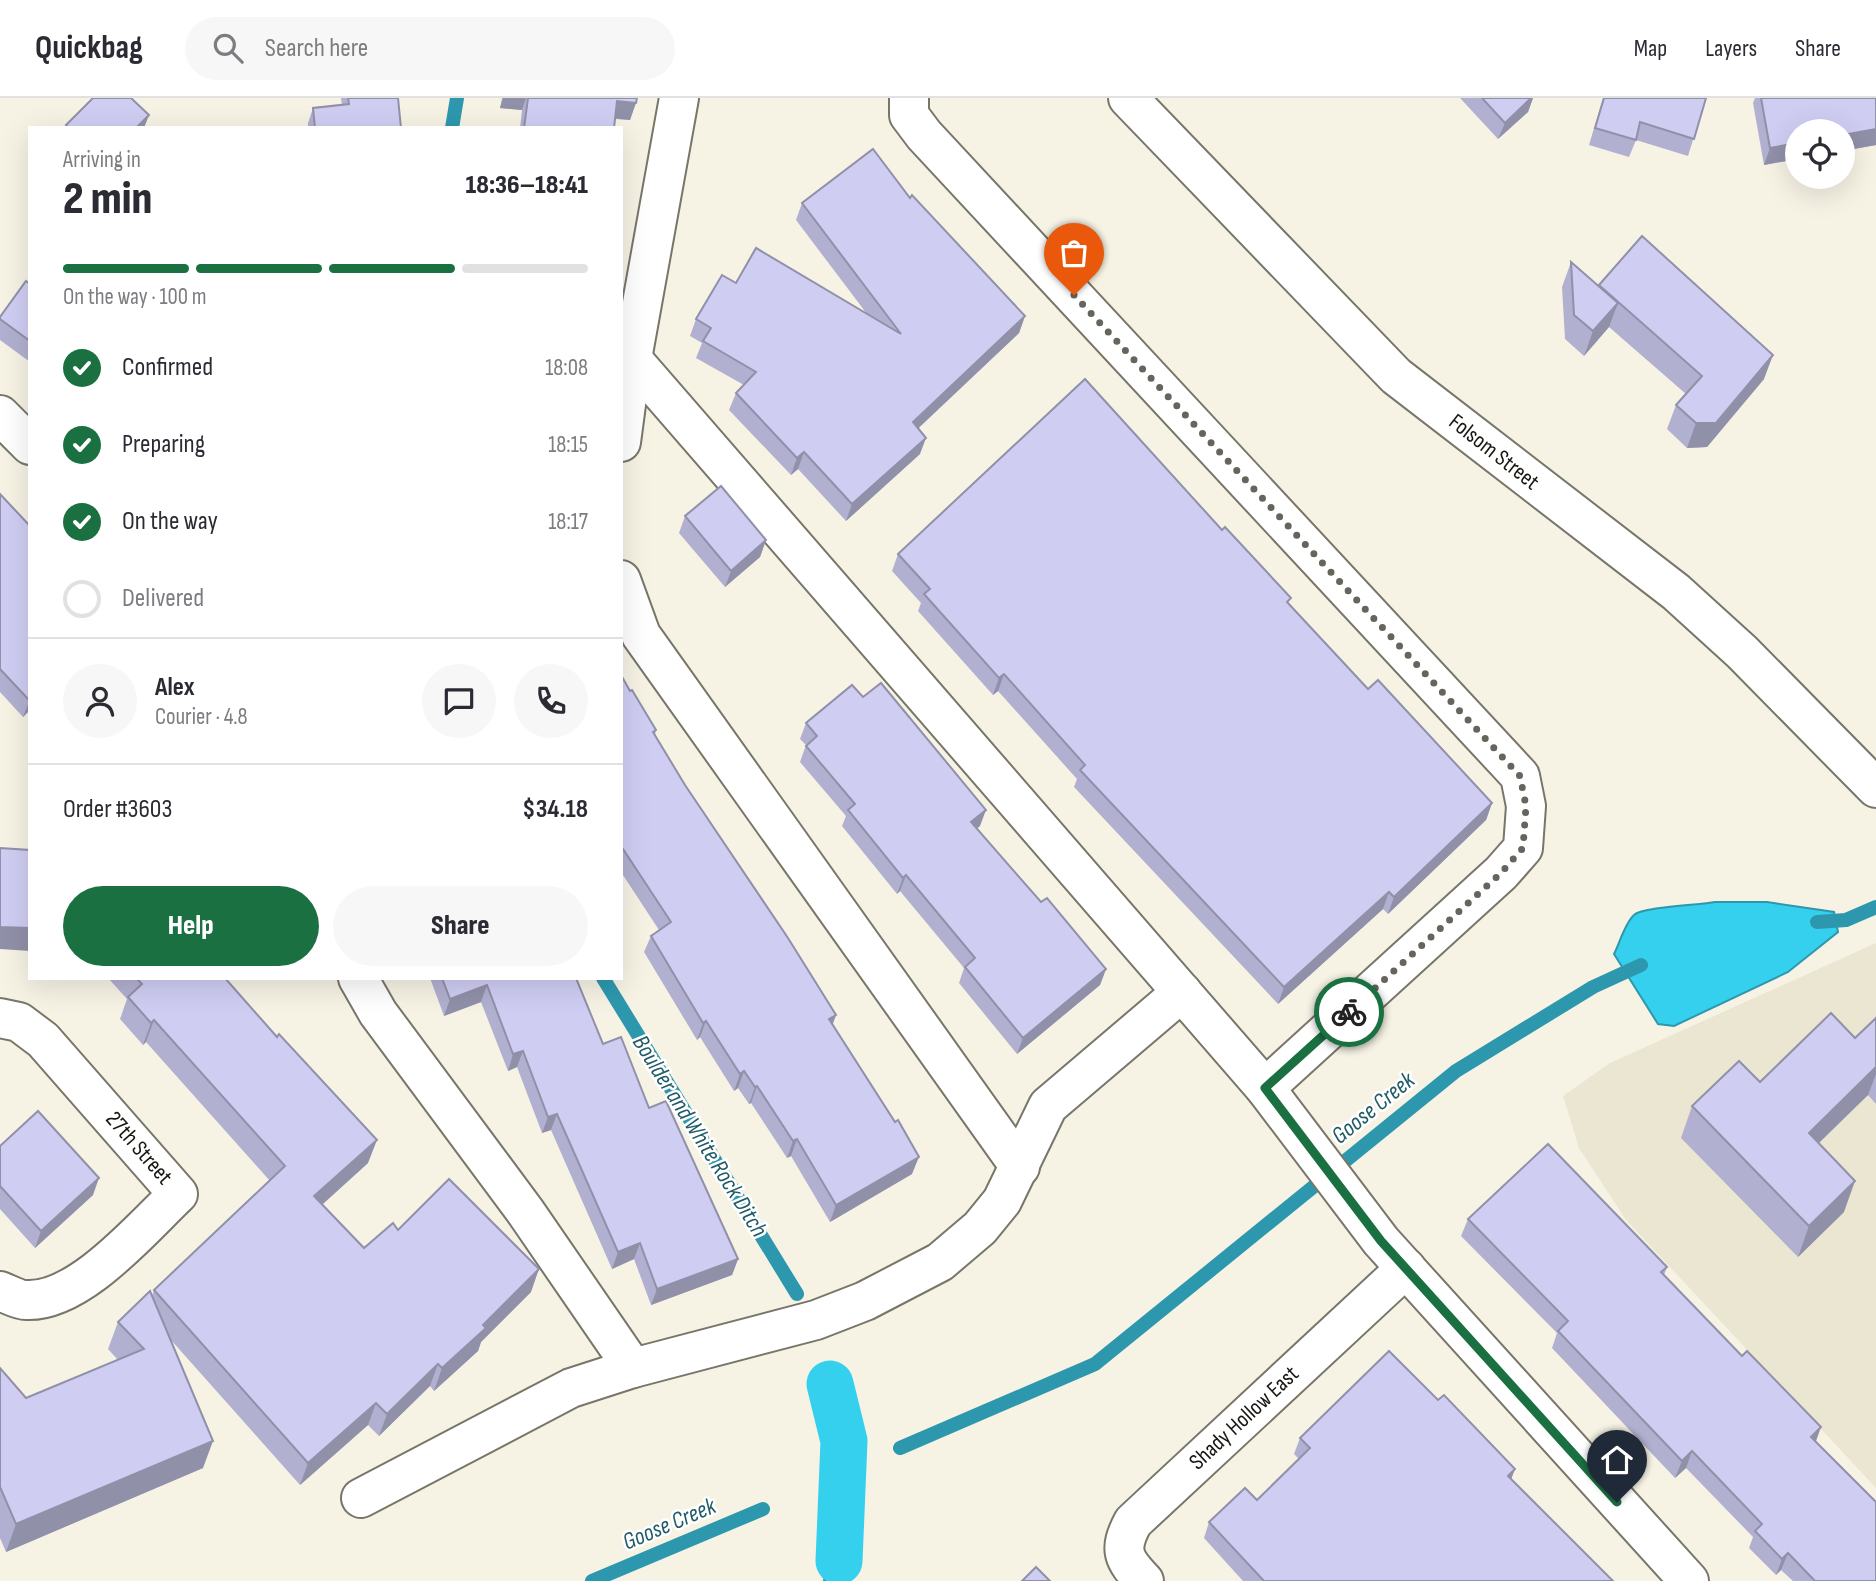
<!DOCTYPE html>
<meta charset="utf-8">
<style>
:root{--surface:#fff;--page:#f7f7f7;--text:#2b2b33;--muted:#7c7c81;--line:#e1e1e2;--accent:#1b7042}
body{margin:0;font-family:"Sofia Sans Condensed",sans-serif;background:var(--page);color:var(--text);height:100vh;display:flex;flex-direction:column;font-size:26px;white-space:nowrap}
*{box-sizing:border-box;margin:0}
p{font-size:23px;color:var(--muted)}
.icon{flex:none;width:38px;height:38px;fill:none;stroke:currentColor;stroke-width:2;stroke-linecap:round;stroke-linejoin:round}
.map{position:relative;flex:1;overflow:hidden}
.side{position:absolute;left:28px;top:28px;width:595px;height:854px;display:flex;flex-direction:column;background:var(--surface);border-radius:0px;box-shadow:0 7px 28px #0002}
.side>*{flex:none}
.buttons{position:absolute;left:1785px;top:21px;display:grid;gap:14px}
.buttons a{display:grid;place-items:center;width:70px;height:70px;border-radius:50%;background:var(--surface);box-shadow:0 7px 28px #0002;font-size:35px}
.pin{position:absolute;display:grid;place-items:center;width:60px;height:60px;color:#fff;margin:-72px -30px;border-radius:50% 50% 50% 0;rotate:-45deg;box-shadow:0 0 7px #0007}
.pin .icon{rotate:45deg}
.courier{position:absolute;display:grid;place-items:center;width:70px;height:70px;margin:-35px;border:5px solid #1b7042;border-radius:50%;background:#fff;color:#222;box-shadow:0 2px 9px #0007}
.overview em{font-style:normal;font-weight:800}
.overview div{display:flex;flex-direction:column-reverse}
.overview{display:flex;align-items:center;justify-content:space-between;height:119px;padding:0 35px}
h1{font-size:46px;font-weight:800;line-height:52px}
.bar{display:grid;grid-template-columns:repeat(4,1fr);gap:10px 7px;align-content:center;height:84px;padding:0 35px}
.bar i{height:9px;border-radius:5px;background:var(--line)}
.bar .current{background:var(--accent)}
.bar p{grid-column:span 4}
.line{display:flex;align-items:center;gap:18px;padding:0 35px;border-top:2px solid var(--line)}
.line div{flex:1}
.round{display:grid;place-items:center;flex:none;width:74px;height:74px;border-radius:37px;background:var(--page)}
ol{padding:0 35px;list-style:none}
li{display:flex;align-items:center;gap:21px;height:77px}
li p{margin-inline-start:auto}
li .icon{padding:7px;border-radius:50%;background:var(--accent);color:#fff;stroke-width:4}
li:last-child{color:var(--muted)}
li i{width:38px;height:38px;border:4px solid var(--line);border-radius:50%}
.cta{display:flex;gap:14px;margin-top:auto;padding:14px 35px}
.cta a{flex:1;height:80px;border-radius:42px;background:var(--accent);color:#fff;font-size:28px;font-weight:800;line-height:80px;text-align:center}
.cta a+a{background:var(--page);color:var(--text)}
header{display:flex;align-items:center;gap:42px;box-sizing:border-box;height:98px;padding:0 35px;background:var(--surface);border-bottom:2px solid var(--line)}
header strong{font-size:33px}
nav{display:flex;gap:38px;margin-inline-start:auto;font-size:24px}
.search{width:490px;height:63px;background:var(--page);display:flex;align-items:center;gap:18px;box-sizing:border-box;padding:0 24px;border-radius:38px;color:var(--muted);font-size:26px}
.map>svg:first-child{display:block}
.built{fill:#ebe6d1}
.water{fill:#36d0ef;stroke:#2d98ad;stroke-width:2}
.lines{fill:none;stroke-linecap:round;stroke-linejoin:round}
.stream{stroke:#2d98ad;stroke-width:14}
.canal{stroke:#36d0ef;stroke-width:47}
.minor-casing{stroke:#787669;stroke-width:42}
.major-casing{stroke:#787669;stroke-width:42}
.minor{stroke:#fff;stroke-width:38}
.major{stroke:#fff;stroke-width:38}
.wall{fill:#b2b0d0}
.shaded-wall{fill:#9190a9}
.building{fill:#cfcdf2;stroke:#9190a9;stroke-width:2}
.done{stroke:#66645c;stroke-width:7;stroke-dasharray:0 12.6}
.route{stroke:#1b7042;stroke-width:9}
.labels{text-anchor:middle;dominant-baseline:central;stroke-width:5;stroke-linejoin:round;paint-order:stroke}
.street-label{font-size:23px;fill:#191712;stroke:#fff}
.water-label{font-size:24px;font-style:italic;fill:#205b68;stroke:#fff}
</style>
<header>
<strong>Quickbag</strong>
<div class="search"><svg class="icon" aria-label="search" viewBox="0 0 24 24"><circle cx="10" cy="10" r="6"/><path d="M15 15l6 6"/></svg>Search here</div>
<nav><a>Map</a><a>Layers</a><a>Share</a></nav>
</header>
<div class="map">
<svg width="1876" height="1483" viewBox="0 0 1876 1483">
<rect width="100%" height="100%" fill="#f6f3e5"/>
<path class="built" d="M 1876,845 L 1876,1390 L 1626,1122 L 1579,1050 L 1563,998 L 1610,965 Z"/>
<path class="water" d="M 1715,804 L 1767,804 L 1834,814 L 1838,834 L 1788,874 L 1674,928 L 1658,926 L 1614,856 C 1620,844 1625,825 1634,817 C 1642,809 1699,807 1715,804 Z"/>
<g class="lines">
<g class="stream">
<path d="M 452,30 L 457,0"/>
<path d="M 1817,824 L 1846,822 L 1876,809"/>
<path d="M 603,880 L 797,1196"/>
<path d="M 900,1350 L 1095,1266 L 1456,973 L 1593,889 L 1641,867"/>
<path d="M 592,1483 L 763,1411"/>
<path d="M 830,1483 L 839,1463"/>
</g>
<path class="canal" d="M 830,1286 L 844,1343 L 839,1463"/>
<g class="minor-casing">
<g id="minor">
<path d="M 909,0 L 909,17 L 924,37 L 1520,678 L 1526,708 L 1523,750 L 1501,775 L 1265,990"/>
<path d="M 632,261 L 1265,990 L 1381,1143 L 1689,1483"/>
<path d="M 0,317 L 30,347"/>
<path d="M 621,344 L 632,261 L 679,0"/>
<path d="M 621,482 L 641,537 L 1020,1069"/>
<path d="M 358,880 L 378,915 L 525,1113 L 633,1270 L 816,1222 L 865,1203 L 940,1164 L 980,1130 L 1002,1103 L 1048,1008 L 1182,894"/>
<path d="M 0,920 L 19,924 L 43,942 L 178,1096 C 142,1130 79,1205 26,1202 C 18,1202 8,1196 0,1193"/>
<path d="M 361,1400 L 571,1290 L 633,1270"/>
<path d="M 1144,1483 C 1123,1461 1118,1452 1133,1424 L 1406,1170"/>
</g>
</g>
<g class="major-casing">
<path id="major" d="M 1128,0 L 1396,278 L 1676,494 L 1742,554 L 1876,690"/>
</g>
<use href="#minor" class="minor"/>
<use href="#major" class="major"/>
</g>
<g class="wall">
<path d="M 341,0 L 398,0 L 401,30 L 308,30 L 308,25 L 313,10 L 342,7 Z"/>
<path d="M 502,0 L 637,0 L 630,22 L 615,21 L 614,30 L 520,30 L 522,12 L 500,10 Z"/>
<path d="M 1460,0 L 1533,0 L 1528,14 L 1498,41 Z"/>
<path d="M 1603,0 L 1706,0 L 1688,58 L 1636,42 L 1629,59 L 1589,47 Z"/>
<path d="M 1755,0 L 1876,0 L 1876,47 L 1843,53 L 1797,33 L 1797,61 L 1764,67 L 1753,5 Z"/>
<path d="M 910,100 L 1025,218 L 1019,235 L 918,330 L 920,356 L 846,423 L 798,371 L 791,377 L 729,312 L 736,295 L 744,287 L 696,260 L 702,245 L 690,238 L 696,221 L 736,185 L 867,216 L 796,122 L 802,105 Z"/>
<path d="M 1571,164 L 1598,188 L 1764,281 L 1707,349 L 1687,350 L 1667,331 L 1676,307 L 1686,296 L 1609,229 L 1584,258 L 1565,241 L 1562,189 Z"/>
<path d="M 30,186 L 30,264 L 0,242 L 0,219 Z"/>
<path d="M 0,396 L 30,428 L 30,617 L 28,614 L 23,619 L 0,594 Z"/>
<path d="M 685,418 L 766,442 L 760,459 L 725,489 L 679,435 Z"/>
<path d="M 898,456 L 1289,506 L 1368,591 L 1492,705 L 1486,722 L 1388,816 L 1383,811 L 1278,906 L 1074,689 L 1077,681 L 998,593 L 993,597 L 918,513 L 921,505 L 892,473 Z"/>
<path d="M 621,577 L 630,593 L 656,632 L 655,637 L 685,687 L 836,917 L 832,926 L 912,1076 L 830,1124 L 791,1058 L 787,1060 L 751,1005 L 749,1006 L 738,990 L 734,993 L 700,939 L 697,942 L 644,854 L 651,838 L 659,832 L 621,774 Z"/>
<path d="M 863,599 L 980,728 L 977,730 L 1041,804 L 1106,871 L 1100,887 L 1017,956 L 959,885 L 964,870 L 900,793 L 897,796 L 842,728 L 846,718 L 800,664 L 806,647 L 800,641 L 806,625 Z"/>
<path d="M 108,880 L 225,880 L 368,1065 L 322,1107 L 364,1150 L 398,1132 L 531,1194 L 481,1244 L 478,1253 L 434,1293 L 430,1288 L 379,1338 L 368,1327 L 300,1387 L 171,1242 L 203,1370 L 6,1454 L 0,1440 L 0,1270 L 26,1300 L 118,1262 L 108,1251 L 118,1224 L 152,1198 L 154,1192 L 270,1083 L 146,944 L 143,947 L 120,921 L 127,901 Z"/>
<path d="M 430,880 L 576,880 L 603,946 L 649,1010 L 738,1161 L 732,1177 L 651,1207 L 634,1161 L 612,1171 L 551,1032 L 542,1035 L 517,969 L 508,973 L 481,904 L 444,918 Z"/>
<path d="M 1876,920 L 1876,1006 L 1868,997 L 1819,1045 L 1844,1114 L 1798,1159 L 1681,1040 L 1692,1008 L 1760,984 L 1855,940 Z"/>
<path d="M 0,1048 L 93,1097 L 35,1150 L 0,1111 Z"/>
<path d="M 1468,1121 L 1667,1169 L 1664,1177 L 1816,1343 L 1876,1483 L 1793,1483 L 1781,1472 L 1776,1477 L 1749,1450 L 1753,1439 L 1686,1370 L 1675,1380 L 1552,1250 L 1557,1235 L 1461,1138 Z"/>
<path d="M 1300,1340 L 1511,1381 L 1613,1483 L 1243,1483 L 1204,1440 L 1209,1424 L 1257,1402 L 1299,1361 L 1294,1356 Z"/>
</g>
<g class="shaded-wall">
<path d="M 503,0 L 526,0 L 522,12 L 500,10 Z"/>
<path d="M 1531,0 L 1533,0 L 1528,14 L 1498,41 L 1505,25 Z"/>
<path d="M 617,3 L 636,5 L 630,22 L 611,20 Z"/>
<path d="M 149,17 L 144,30 L 136,30 Z"/>
<path d="M 1876,31 L 1876,47 L 1843,53 L 1843,37 Z"/>
<path d="M 1797,45 L 1797,61 L 1764,67 L 1770,50 Z"/>
<path d="M 1618,205 L 1609,229 L 1584,258 L 1593,233 Z"/>
<path d="M 1025,218 L 1019,235 L 907,341 L 913,324 Z"/>
<path d="M 1773,257 L 1764,281 L 1707,349 L 1687,350 L 1696,325 Z"/>
<path d="M 926,340 L 920,356 L 846,423 L 852,406 Z"/>
<path d="M 804,354 L 798,371 L 791,377 L 797,360 Z"/>
<path d="M 766,442 L 760,459 L 725,489 L 731,473 Z"/>
<path d="M 1004,576 L 998,593 L 993,597 L 999,580 Z"/>
<path d="M 30,601 L 30,609 L 28,614 L 23,619 Z"/>
<path d="M 1492,705 L 1486,722 L 1388,816 L 1394,799 Z"/>
<path d="M 986,712 L 980,728 L 965,740 L 971,724 Z"/>
<path d="M 906,777 L 900,793 L 897,796 L 903,780 Z"/>
<path d="M 1389,794 L 1383,811 L 1278,906 L 1284,889 Z"/>
<path d="M 0,829 L 30,830 L 30,853 L 0,851 Z"/>
<path d="M 1106,871 L 1100,887 L 1017,956 L 1023,940 Z"/>
<path d="M 487,887 L 481,904 L 444,918 L 450,901 Z"/>
<path d="M 836,917 L 830,934 L 829,921 Z"/>
<path d="M 154,922 L 146,944 L 143,947 L 151,925 Z"/>
<path d="M 706,923 L 700,939 L 697,942 L 703,925 Z"/>
<path d="M 523,953 L 517,969 L 508,973 L 513,956 Z"/>
<path d="M 1876,969 L 1876,976 L 1868,997 L 1797,1066 L 1809,1035 Z"/>
<path d="M 744,973 L 738,990 L 734,993 L 740,976 Z"/>
<path d="M 757,988 L 751,1005 L 749,1006 L 755,989 Z"/>
<path d="M 557,1016 L 551,1032 L 542,1035 L 548,1019 Z"/>
<path d="M 797,1041 L 791,1058 L 787,1060 L 793,1043 Z"/>
<path d="M 377,1042 L 368,1065 L 306,1121 L 314,1098 Z"/>
<path d="M 919,1059 L 912,1076 L 830,1124 L 836,1107 Z"/>
<path d="M 99,1080 L 93,1097 L 35,1150 L 41,1133 Z"/>
<path d="M 1855,1083 L 1844,1114 L 1798,1159 L 1809,1128 Z"/>
<path d="M 640,1145 L 634,1161 L 612,1171 L 618,1154 Z"/>
<path d="M 738,1161 L 732,1177 L 651,1207 L 657,1191 Z"/>
<path d="M 539,1171 L 531,1194 L 481,1244 L 478,1253 L 434,1293 L 442,1270 Z"/>
<path d="M 438,1266 L 430,1288 L 379,1338 L 387,1316 Z"/>
<path d="M 376,1305 L 368,1327 L 300,1387 L 308,1365 Z"/>
<path d="M 1821,1329 L 1815,1346 L 1811,1339 Z"/>
<path d="M 213,1343 L 203,1370 L 6,1454 L 16,1426 Z"/>
<path d="M 1692,1353 L 1686,1370 L 1675,1380 L 1682,1363 Z"/>
<path d="M 1515,1371 L 1509,1387 L 1508,1378 Z"/>
<path d="M 1788,1455 L 1781,1472 L 1776,1477 L 1782,1461 Z"/>
</g>
<g class="building">
<path d="M 93,0 L 131,0 L 149,17 L 136,30 L 69,30 L 66,27 Z"/>
<path d="M 348,0 L 398,0 L 401,30 L 315,30 L 313,10 L 349,6 Z"/>
<path d="M 528,0 L 637,0 L 636,5 L 617,3 L 614,30 L 524,30 Z"/>
<path d="M 1482,0 L 1531,0 L 1505,25 Z"/>
<path d="M 1604,0 L 1706,0 L 1694,41 L 1640,24 L 1636,42 L 1595,30 Z"/>
<path d="M 1761,0 L 1876,0 L 1876,31 L 1843,37 L 1843,33 L 1797,33 L 1797,45 L 1770,50 Z"/>
<path d="M 873,51 L 910,100 L 912,97 L 1025,218 L 913,324 L 926,340 L 852,406 L 804,354 L 797,360 L 736,295 L 756,274 L 703,243 L 711,230 L 696,221 L 722,177 L 736,185 L 756,150 L 901,236 L 802,105 Z"/>
<path d="M 1642,138 L 1773,257 L 1716,325 L 1696,325 L 1676,307 L 1702,278 L 1599,187 Z"/>
<path d="M 1571,164 L 1618,205 L 1593,233 L 1574,217 Z"/>
<path d="M 26,183 L 30,186 L 30,243 L 0,221 L 0,219 Z"/>
<path d="M 1085,281 L 1222,432 L 1225,429 L 1291,500 L 1287,504 L 1368,591 L 1378,582 L 1492,705 L 1394,799 L 1389,794 L 1284,889 L 1080,672 L 1085,667 L 1004,576 L 999,580 L 924,496 L 930,491 L 898,456 Z"/>
<path d="M 721,388 L 766,442 L 731,473 L 685,418 Z"/>
<path d="M 0,396 L 30,428 L 30,601 L 29,602 L 0,571 Z"/>
<path d="M 621,577 L 630,593 L 632,592 L 656,632 L 653,634 L 685,687 L 788,840 L 836,917 L 829,921 L 895,1024 L 898,1022 L 919,1059 L 836,1107 L 797,1041 L 793,1043 L 757,988 L 755,989 L 744,973 L 740,976 L 706,923 L 703,925 L 651,838 L 671,824 L 621,748 Z"/>
<path d="M 881,585 L 986,712 L 971,724 L 1041,804 L 1047,800 L 1106,871 L 1023,940 L 965,869 L 975,860 L 906,777 L 903,780 L 848,712 L 855,706 L 806,648 L 817,638 L 806,625 L 852,587 L 863,599 Z"/>
<path d="M 0,750 L 30,752 L 30,830 L 0,829 Z"/>
<path d="M 136,880 L 225,880 L 277,939 L 279,936 L 377,1042 L 314,1098 L 364,1150 L 393,1125 L 398,1132 L 449,1081 L 539,1171 L 483,1227 L 486,1230 L 442,1270 L 438,1266 L 387,1316 L 376,1305 L 308,1365 L 154,1192 L 285,1068 L 154,922 L 151,925 L 128,899 L 142,886 Z"/>
<path d="M 442,880 L 576,880 L 603,946 L 621,939 L 649,1010 L 666,1003 L 738,1161 L 657,1191 L 640,1145 L 618,1154 L 557,1016 L 548,1019 L 523,953 L 513,956 L 487,887 L 450,901 Z"/>
<path d="M 1831,915 L 1855,940 L 1876,920 L 1876,969 L 1809,1035 L 1855,1083 L 1809,1128 L 1692,1008 L 1739,963 L 1760,984 Z"/>
<path d="M 38,1013 L 99,1080 L 41,1133 L 0,1088 L 0,1048 Z"/>
<path d="M 1548,1046 L 1667,1169 L 1661,1174 L 1742,1258 L 1747,1253 L 1821,1329 L 1811,1339 L 1876,1404 L 1876,1483 L 1815,1483 L 1788,1455 L 1782,1461 L 1755,1433 L 1762,1426 L 1692,1353 L 1682,1363 L 1558,1233 L 1568,1223 L 1468,1121 Z"/>
<path d="M 150,1193 L 213,1343 L 16,1426 L 0,1389 L 0,1270 L 26,1300 L 144,1251 L 118,1224 Z"/>
<path d="M 1389,1253 L 1438,1302 L 1444,1297 L 1515,1371 L 1508,1378 L 1613,1483 L 1264,1483 L 1209,1424 L 1245,1390 L 1257,1402 L 1310,1350 L 1300,1340 Z"/>
<path d="M 1036,1469 L 1050,1483 L 1022,1483 Z"/>
</g>
<g class="lines">
<path class="done" d="M 1074,197 L 1520,678 L 1526,708 L 1523,750 L 1501,775 L 1349,914"/>
<path class="route" d="M 1349,914 L 1265,990 L 1381,1143 L 1617,1404"/>
</g>
<g class="labels">
<g class="street-label">
<text transform="translate(1494 354) rotate(38)">Folsom Street</text>
<text transform="translate(139 1050) rotate(49)">27th Street</text>
<text transform="translate(1244 1320) rotate(-43)">Shady Hollow East</text>
</g>
<g class="water-label">
<text transform="translate(1373 1010) rotate(-39)">Goose Creek</text>
<text transform="translate(700 1038) rotate(58)">Boulder and White Rock Ditch</text>
<text transform="translate(669 1426) rotate(-23)">Goose Creek</text>
</g>
</g>
</svg>
<div class="buttons">
<a><svg class="icon" aria-label="locate" viewBox="0 0 24 24"><circle cx="12" cy="12" r="6"/><path d="M12 2v4M12 18v4M2 12h4M18 12h4"/></svg></a>
</div>
<div class="pin" style="left:1074px;top:197px;background:#ea580c"><svg class="icon" aria-label="bag" viewBox="0 0 24 24"><path d="M5 8h14l-1 12H6zM9 8a3 3 0 0 1 6 0"/></svg></div>
<div class="pin" style="left:1617px;top:1404px;background:#1f2937"><svg class="icon" aria-label="home" viewBox="0 0 24 24"><path d="M3 11l9-7 9 7M6 9v11h12V9"/></svg></div>
<div class="courier" style="left:1349px;top:914px"><svg class="icon" aria-label="bike" viewBox="0 0 24 24"><circle cx="6" cy="16" r="4"/><circle cx="18" cy="16" r="4"/><path d="M6 16l4-8h5l3 8M10 8l3 8H6M13 5h3"/></svg></div>
<section class="side">
<div class="overview"><div><h1>2 min</h1><p>Arriving in</p></div><em>18:36–18:41</em></div>
<div class="bar"><i class="current"></i><i class="current"></i><i class="current"></i><i></i><p>On the way · 100 m</p></div>
<ol>
<li><svg class="icon" aria-label="check" viewBox="0 0 24 24"><path d="M5 12l5 5 9-10"/></svg>Confirmed<p>18:08</p></li>
<li><svg class="icon" aria-label="check" viewBox="0 0 24 24"><path d="M5 12l5 5 9-10"/></svg>Preparing<p>18:15</p></li>
<li><svg class="icon" aria-label="check" viewBox="0 0 24 24"><path d="M5 12l5 5 9-10"/></svg>On the way<p>18:17</p></li>
<li><i></i>Delivered</li>
</ol>
<div class="line" style="height:126px"><a class="round"><svg class="icon" aria-label="person" viewBox="0 0 24 24"><circle cx="12" cy="8" r="4"/><path d="M4 21q1-7 8-7t8 7"/></svg></a><div><b>Alex</b><p>Courier · 4.8</p></div><a class="round"><svg class="icon" aria-label="chat" viewBox="0 0 24 24"><path d="M4 5h16v11H9l-5 4z"/></svg></a><a class="round"><svg class="icon" aria-label="phone" viewBox="0 0 24 24"><path d="M5 4h4l2 5-3 2q2 4 5 5l2-3 5 2v4C11 20 4 13 5 4z"/></svg></a></div>
<div class="line" style="height:91px"><div>Order #3603</div><b>$34.18</b></div>
<div class="cta"><a>Help</a><a>Share</a></div>
</section>
</div>
